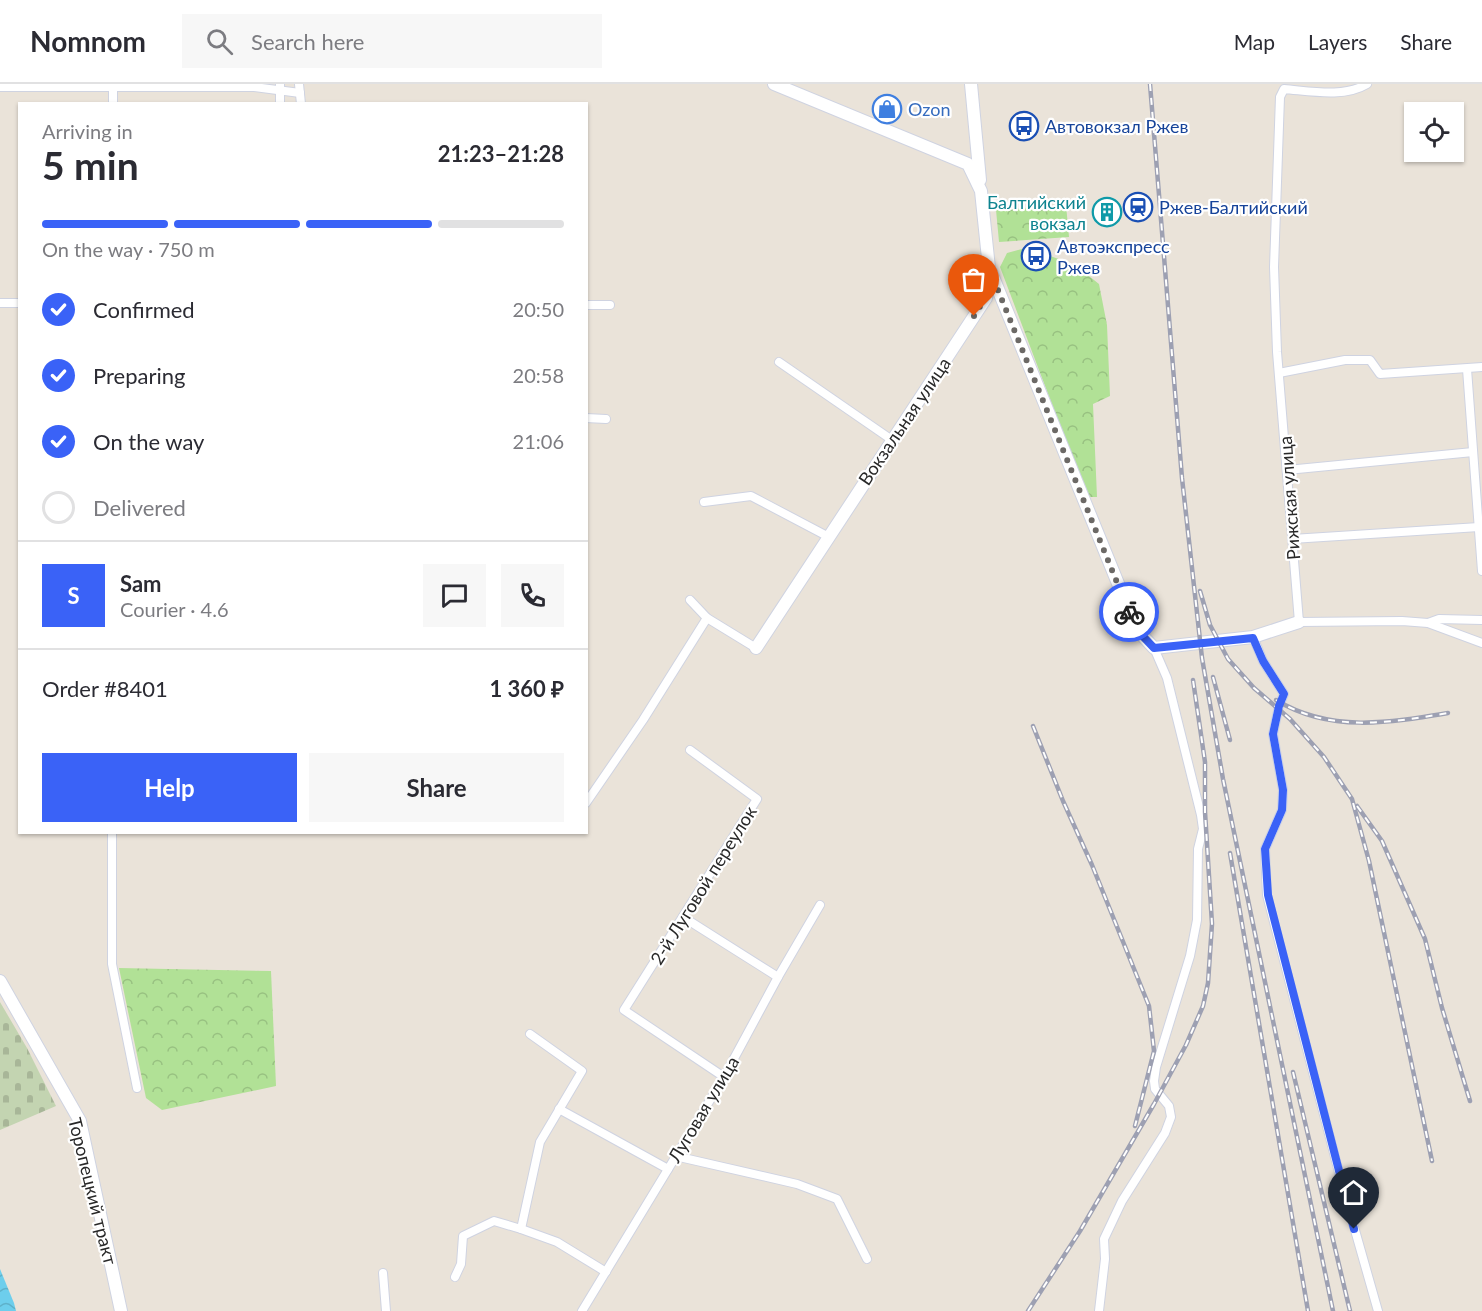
<!DOCTYPE html>
<meta charset="utf-8">
<style>
:root{--surface:#fff;--page:#f7f7f7;--text:#2b2b33;--muted:#7c7c81;--line:#e1e1e2;--accent:#3a62f7}
body{margin:0;font-family:Lato,sans-serif;background:var(--page);color:var(--text);height:100vh;display:flex;flex-direction:column;font-size:22px;white-space:nowrap}
*{box-sizing:border-box;margin:0}
p{font-size:20px;color:var(--muted)}
.icon{flex:none;width:33px;height:33px;fill:none;stroke:currentColor;stroke-width:2;stroke-linecap:round;stroke-linejoin:round}
.map{position:relative;flex:1;overflow:hidden}
.details{position:absolute;left:18px;top:18px;width:570px;height:732px;display:flex;flex-direction:column;background:var(--surface);border-radius:0px;box-shadow:0 2px 4px #0004}
.details>*{flex:none}
.fabs{position:absolute;left:1404px;top:18px;display:grid;gap:12px}
.fabs a{display:grid;place-items:center;width:60px;height:60px;border-radius:0px;background:var(--surface);box-shadow:0 2px 4px #0004;font-size:30px}
.pin{position:absolute;display:grid;place-items:center;width:51px;height:51px;color:#fff;margin:-62px -26px;border-radius:50% 50% 50% 0;rotate:-45deg;box-shadow:0 0 6px #0007}
.pin .icon{rotate:45deg}
.courier{position:absolute;display:grid;place-items:center;width:60px;height:60px;margin:-30px;border:4px solid #3a62f7;border-radius:50%;background:#fff;color:#222;box-shadow:0 2px 8px #0007}
.headline em{font-style:normal;font-weight:700}
.headline div{display:flex;flex-direction:column-reverse}
.headline{display:flex;align-items:center;justify-content:space-between;height:102px;padding:0 24px}
h1{font-size:39px;font-weight:700;line-height:45px}
.bar{display:grid;grid-template-columns:repeat(4,1fr);gap:9px 6px;align-content:center;height:72px;padding:0 24px}
.bar i{height:8px;border-radius:4px;background:var(--line)}
.bar .current{background:var(--accent)}
.bar p{grid-column:span 4}
.line{display:flex;align-items:center;gap:15px;padding:0 24px;border-top:2px solid var(--line)}
.line div{flex:1}
.round{display:grid;place-items:center;flex:none;width:63px;height:63px;border-radius:0px;background:var(--page)}
ol{padding:0 24px;list-style:none}
li{display:flex;align-items:center;gap:18px;height:66px}
li p{margin-inline-start:auto}
li .icon{padding:6px;border-radius:50%;background:var(--accent);color:#fff;stroke-width:4}
li:last-child{color:var(--muted)}
li i{width:33px;height:33px;border:3px solid var(--line);border-radius:50%}
.cta{display:flex;gap:12px;margin-top:auto;padding:12px 24px}
.cta a{flex:1;height:69px;border-radius:0px;background:var(--accent);color:#fff;font-size:24px;font-weight:700;line-height:69px;text-align:center}
.cta a+a{background:var(--page);color:var(--text)}
header{display:flex;align-items:center;gap:36px;box-sizing:border-box;height:84px;padding:0 30px;background:var(--surface);border-bottom:2px solid var(--line)}
header strong{font-size:28px}
nav{display:flex;gap:33px;margin-inline-start:auto;font-size:21px}
.search{width:420px;height:54px;background:var(--page);display:flex;align-items:center;gap:15px;box-sizing:border-box;padding:0 21px;border-radius:0px;color:var(--muted);font-size:22px}
.map>svg:first-child{display:block}
.forest{fill:url(#forest-crowns)}
.cemetery{fill:url(#cemetery-stones)}
.water{fill:url(#water-waves)}
.lines{fill:none;stroke-linecap:round;stroke-linejoin:round}
.street-casing{stroke:#cfd3e1;stroke-width:10}
.secondary-casing{stroke:#cfd3e1;stroke-width:14}
.street{stroke:#fff;stroke-width:8}
.secondary{stroke:#fff;stroke-width:12}
.rail-casing{stroke:#9da0b2;stroke-width:4.5}
.rail{stroke:#fff;stroke-width:2;stroke-dasharray:7;stroke-linecap:butt}
.done{stroke:#6c6966;stroke-width:6;stroke-dasharray:0 10.8}
.route{stroke:#3a62f7;stroke-width:8}
.labels{text-anchor:middle;dominant-baseline:central;stroke-width:4.5;stroke-linejoin:round;paint-order:stroke}
.shop-label{font-size:18px;fill:#366cbe;stroke:#fff;text-anchor:start}
.transit-label{font-size:18px;fill:#164399;stroke:#fff;text-anchor:start}
.culture-label{font-size:18px;fill:#0d838f;stroke:#fff;text-anchor:end}
.street-label{font-size:18px;fill:#282828;stroke:#fff}
</style>
<header>
<strong>Nomnom</strong>
<div class="search"><svg class="icon" aria-label="search" viewBox="0 0 24 24"><circle cx="10" cy="10" r="6"/><path d="M15 15l6 6"/></svg>Search here</div>
<nav><a>Map</a><a>Layers</a><a>Share</a></nav>
</header>
<div class="map">
<svg width="1482" height="1227" viewBox="0 0 1482 1227">
<defs>
<pattern id="forest-crowns" width="20" height="18" patternUnits="userSpaceOnUse" patternTransform="scale(1.5)"><rect width="20" height="18" fill="#b1e196"/><path d="M2 6a3 3 0 1 1 6 0M12 15a3 3 0 1 1 6 0" fill="none" stroke="#98c181"/></pattern>
<pattern id="cemetery-stones" width="16" height="16" patternUnits="userSpaceOnUse" patternTransform="scale(1.5)"><rect width="16" height="16" fill="#c3d4b1"/><path d="M2 7V4a2 2 0 0 1 4 0v3zM10 15v-3a2 2 0 0 1 4 0v3z" fill="#a8b698"/></pattern>
<pattern id="water-waves" width="16" height="10" patternUnits="userSpaceOnUse" patternTransform="scale(1.5)"><rect width="16" height="10" fill="#6dceec"/><path d="M0 5q4-4 8 0t8 0" fill="none" stroke="#5eb1ca"/></pattern>
</defs>
<rect width="100%" height="100%" fill="#eae3d9"/>
<g class="forest">
<path d="M 1066,121 L 1069,153 L 999,158 L 996,126 Z"/>
<path d="M 1022,165 C 1056,172 1072,178 1099,200 L 1107,241 L 1110,312 L 1093,320 L 1097,413 L 1087,413 L 1000,183 L 1007,169 Z"/>
<path d="M 119,884 L 271,887 L 276,1002 L 162,1026 L 146,1014 Z"/>
</g>
<path class="cemetery" d="M 0,918 L 27,964 L 56,1022 L 0,1046 Z"/>
<path class="water" d="M 0,1185 L 14,1219 L 16,1227 L 0,1227 Z"/>
<g class="lines">
<g class="street-casing">
<g id="street">
<path d="M 299,0 L 301,20"/>
<path d="M 1367,0 C 1344,14 1310,7 1284,5 L 1280,13 L 1274,183 L 1277,268 L 1299,538 L 1402,537 L 1428,539 L 1482,559"/>
<path d="M 0,3 L 254,3 L 300,9"/>
<path d="M 113,20 L 113,0"/>
<path d="M 280,20 L 280,0"/>
<path d="M 0,219 L 20,219"/>
<path d="M 586,221 L 610,221"/>
<path d="M 779,278 L 892,356"/>
<path d="M 1467,285 L 1482,487"/>
<path d="M 1279,289 L 1345,276 L 1370,276 L 1380,290 L 1482,283"/>
<path d="M 586,334 L 606,335"/>
<path d="M 1287,386 L 1473,368"/>
<path d="M 704,418 L 751,412 L 827,452"/>
<path d="M 1292,455 L 1479,443"/>
<path d="M 690,516 L 707,534 L 756,564"/>
<path d="M 1428,539 L 1439,535 L 1482,536"/>
<path d="M 1253,553 L 1263,577 L 1284,610 L 1279,622 L 1273,650 L 1283,706 L 1282,726 L 1265,765 L 1267,811 L 1343,1104 L 1378,1227"/>
<path d="M 690,666 L 757,715 L 624,926 L 724,993"/>
<path d="M 586,719 L 643,636 L 707,534"/>
<path d="M 112,748 L 112,880 L 137,1004"/>
<path d="M 683,833 L 778,893"/>
<path d="M 559,1025 L 668,1085"/>
<path d="M 675,1072 L 797,1100 L 837,1115 L 867,1175"/>
<path d="M 521,1145 L 557,1158 L 606,1188"/>
<path d="M 383,1189 L 386,1227"/>
<path d="M 455,1193 L 461,1180 L 463,1152 L 494,1137 L 521,1145 L 540,1058 L 582,987 L 530,950"/>
<path d="M 582,1227 L 724,993 L 778,893 L 820,821"/>
<path d="M 1099,1227 L 1105,1175 L 1104,1155 L 1122,1117 L 1165,1049 L 1171,1033 L 1169,1022 L 1155,1005 L 1154,997 L 1156,983 L 1190,872 L 1197,836 L 1198,765 L 1203,745 L 1201,731 L 1167,594 L 1154,564"/>
</g>
</g>
<g class="secondary-casing">
<g id="secondary">
<path d="M 971,0 L 980,96"/>
<path d="M 991,188 L 1137,546 L 1154,564 L 1253,553 L 1299,538"/>
<path d="M 756,564 L 986,214 L 989,184 L 981,107 L 968,80 L 774,0"/>
<path d="M 0,897 L 80,1037 L 121,1227"/>
</g>
</g>
<use href="#street" class="street"/>
<use href="#secondary" class="secondary"/>
<g class="rail-casing">
<g id="rail">
<path d="M 1150,0 L 1182,394 L 1202,574 L 1223,695 L 1333,1227"/>
<path d="M 1200,507 L 1210,541 L 1228,575 L 1254,604 L 1290,635 L 1324,673 L 1352,715 L 1369,777 L 1432,1077"/>
<path d="M 1213,593 L 1230,656"/>
<path d="M 1276,616 C 1330,649 1389,639 1448,629"/>
<path d="M 1033,642 L 1063,717 L 1092,781 L 1149,922 L 1154,967 L 1135,1042"/>
<path d="M 1357,722 L 1382,757 L 1425,855 L 1442,924 L 1470,1017"/>
<path d="M 1230,769 L 1308,1227"/>
<path d="M 1293,988 L 1350,1227"/>
<path d="M 1028,1227 L 1080,1147 L 1154,1020 L 1186,961 L 1203,922 L 1208,899 L 1212,840 L 1205,728 L 1205,678 L 1193,596"/>
</g>
</g>
<use href="#rail" class="rail"/>
</g>
<g class="lines">
<path class="done" d="M 974,232 L 986,213 L 989,184 L 1129,528"/>
<path class="route" d="M 1129,528 L 1137,546 L 1154,564 L 1253,554 L 1263,577 L 1284,610 L 1279,622 L 1273,650 L 1283,706 L 1282,726 L 1265,765 L 1268,811 L 1354,1145"/>
</g>
<defs>
<g id="shop-ring" transform="scale(1.5)"><circle r="9.5" fill="#fff" stroke="#3f7fe0" stroke-width="1.5"/><path d="M-5-2.5h2.3a2.7 3.5 0 0 1 5.4 0H5L5.5 6h-11ZM-1.5-2.5h3a1.5 2.3 0 0 0-3 0Z" fill="#3f7fe0"/></g>
<g id="bus-ring" transform="scale(1.5)"><circle r="9.5" fill="#fff" stroke="#1a4fb4" stroke-width="1.5"/><path d="M-5-6H5V4H4V6H2V4H-2V6H-4V4H-5ZM-3.5-4V0h7V-4ZM-3.5 1.2v1.5H-2V1.2ZM2 1.2v1.5H3.5V1.2Z" fill="#1a4fb4"/></g>
<g id="station-ring" transform="scale(1.5)"><circle r="9.5" fill="#fff" stroke="#1a4fb4" stroke-width="1.5"/><path d="M-3-6H3Q5-6 5-4V2Q5 4 3 4L4.5 6H3L1.5 4h-3L-3 6H-4.5L-3 4Q-5 4-5 2V-4Q-5-6-3-6ZM-3.5-4v3h7v-3ZM-3.5 1v1.5H-2V1ZM2 1v1.5H3.5V1Z" fill="#1a4fb4"/></g>
<g id="building-ring" transform="scale(1.5)"><circle r="9.5" fill="#fff" stroke="#0f9aa8" stroke-width="1.5"/><path d="M-4-6H4V6H1V3H-1V6H-4ZM-2.5-4.3h1.7v1.8h-1.7ZM.8-4.3h1.7v1.8H.8ZM-2.5-1h1.7V.8h-1.7ZM.8-1h1.7V.8H.8Z" fill="#0f9aa8"/></g>
</defs>
<g fill-rule="evenodd">
<use href="#shop-ring" x="887" y="25"/>
<use href="#bus-ring" x="1024" y="42"/>
<use href="#station-ring" x="1138" y="123"/>
<use href="#building-ring" x="1107" y="128"/>
<use href="#bus-ring" x="1036" y="172"/>
</g>
<g class="labels">
<g class="shop-label">
<text x="908" y="25">Ozon</text>
</g>
<g class="transit-label">
<text x="1045" y="42">Автовокзал Ржев</text>
<text x="1159" y="123">Ржев-Балтийский</text>
<text x="1057" y="162">Автоэкспресс<tspan x="1057" dy="21">Ржев</tspan></text>
</g>
<g class="culture-label">
<text x="1086" y="118">Балтийский<tspan x="1086" dy="21">вокзал</tspan></text>
</g>
<g class="street-label">
<text transform="translate(904 337) rotate(-56)">Вокзальная улица</text>
<text transform="translate(1289 414) rotate(-94)">Рижская улица</text>
<text transform="translate(703 801) rotate(-58)">2-й Луговой переулок</text>
<text transform="translate(703 1025) rotate(-59)">Луговая улица</text>
<text transform="translate(93 1107) rotate(76)">Торопецкий тракт</text>
</g>
</g>
</svg>
<div class="fabs">
<a><svg class="icon" aria-label="locate" viewBox="0 0 24 24"><circle cx="12" cy="12" r="6"/><path d="M12 2v4M12 18v4M2 12h4M18 12h4"/></svg></a>
</div>
<div class="pin" style="left:974px;top:232px;background:#ea580c"><svg class="icon" aria-label="bag" viewBox="0 0 24 24"><path d="M5 8h14l-1 12H6zM9 8a3 3 0 0 1 6 0"/></svg></div>
<div class="pin" style="left:1354px;top:1145px;background:#1f2937"><svg class="icon" aria-label="home" viewBox="0 0 24 24"><path d="M3 11l9-7 9 7M6 9v11h12V9"/></svg></div>
<div class="courier" style="left:1129px;top:528px"><svg class="icon" aria-label="bike" viewBox="0 0 24 24"><circle cx="6" cy="16" r="4"/><circle cx="18" cy="16" r="4"/><path d="M6 16l4-8h5l3 8M10 8l3 8H6M13 5h3"/></svg></div>
<section class="details">
<div class="headline"><div><h1>5 min</h1><p>Arriving in</p></div><em>21:23–21:28</em></div>
<div class="bar"><i class="current"></i><i class="current"></i><i class="current"></i><i></i><p>On the way · 750 m</p></div>
<ol>
<li><svg class="icon" aria-label="check" viewBox="0 0 24 24"><path d="M5 12l5 5 9-10"/></svg>Confirmed<p>20:50</p></li>
<li><svg class="icon" aria-label="check" viewBox="0 0 24 24"><path d="M5 12l5 5 9-10"/></svg>Preparing<p>20:58</p></li>
<li><svg class="icon" aria-label="check" viewBox="0 0 24 24"><path d="M5 12l5 5 9-10"/></svg>On the way<p>21:06</p></li>
<li><i></i>Delivered</li>
</ol>
<div class="line" style="height:108px"><b class="round" style="background:var(--accent);color:#fff">S</b><div><b>Sam</b><p>Courier · 4.6</p></div><a class="round"><svg class="icon" aria-label="chat" viewBox="0 0 24 24"><path d="M4 5h16v11H9l-5 4z"/></svg></a><a class="round"><svg class="icon" aria-label="phone" viewBox="0 0 24 24"><path d="M5 4h4l2 5-3 2q2 4 5 5l2-3 5 2v4C11 20 4 13 5 4z"/></svg></a></div>
<div class="line" style="height:78px"><div>Order #8401</div><b>1 360 ₽</b></div>
<div class="cta"><a>Help</a><a>Share</a></div>
</section>
</div>
